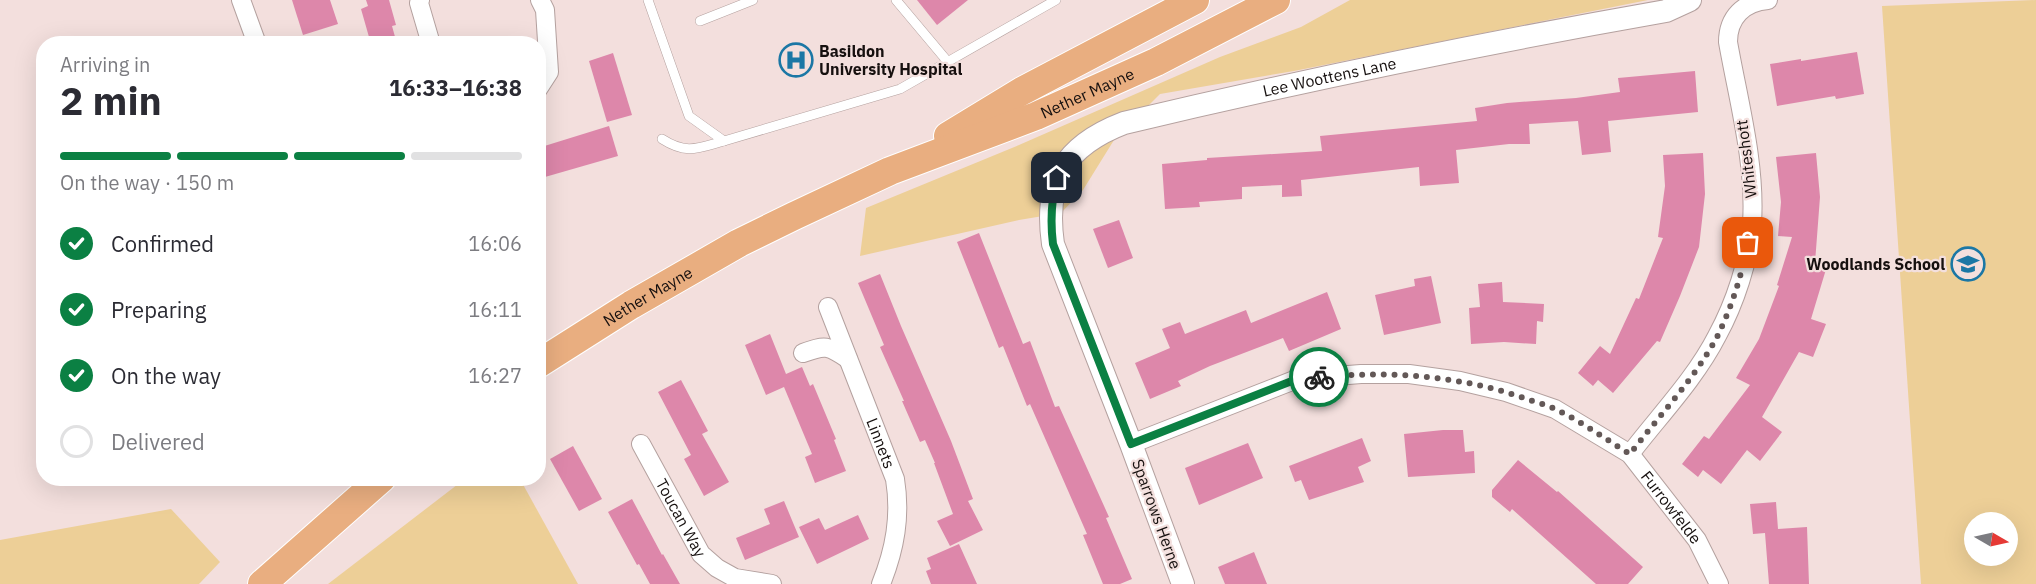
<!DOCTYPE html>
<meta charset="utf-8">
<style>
:root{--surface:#fff;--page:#f7f7f7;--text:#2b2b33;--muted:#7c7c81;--line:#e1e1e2;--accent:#0b8043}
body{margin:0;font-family:"IBM Plex Sans",sans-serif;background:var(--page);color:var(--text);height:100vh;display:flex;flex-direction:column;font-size:22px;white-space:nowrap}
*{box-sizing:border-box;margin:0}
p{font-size:20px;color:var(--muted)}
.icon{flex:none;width:33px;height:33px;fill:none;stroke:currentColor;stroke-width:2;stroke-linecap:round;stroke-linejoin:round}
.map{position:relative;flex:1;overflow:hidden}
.side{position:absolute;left:36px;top:36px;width:510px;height:450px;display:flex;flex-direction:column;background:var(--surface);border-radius:24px;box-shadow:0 6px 24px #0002}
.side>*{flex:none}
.needle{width:39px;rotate:99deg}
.fabs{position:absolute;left:1964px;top:512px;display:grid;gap:12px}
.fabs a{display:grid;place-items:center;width:54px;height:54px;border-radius:50%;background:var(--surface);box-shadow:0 6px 24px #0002;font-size:30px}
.pin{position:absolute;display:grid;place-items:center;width:51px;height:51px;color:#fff;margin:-26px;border-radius:12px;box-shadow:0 3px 9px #0006}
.courier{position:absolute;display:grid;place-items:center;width:60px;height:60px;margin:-30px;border:4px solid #0b8043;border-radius:50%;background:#fff;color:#222;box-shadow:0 2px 8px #0007}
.overview em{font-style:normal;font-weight:800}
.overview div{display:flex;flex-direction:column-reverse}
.overview{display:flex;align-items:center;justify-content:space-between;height:102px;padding:0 24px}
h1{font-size:39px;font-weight:800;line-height:45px}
.bar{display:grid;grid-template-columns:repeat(4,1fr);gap:9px 6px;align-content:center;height:72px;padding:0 24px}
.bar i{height:8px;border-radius:4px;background:var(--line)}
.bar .selected{background:var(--accent)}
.bar p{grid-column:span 4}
ol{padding:0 24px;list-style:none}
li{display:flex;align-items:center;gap:18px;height:66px}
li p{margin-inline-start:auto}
li .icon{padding:6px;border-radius:50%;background:var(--accent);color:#fff;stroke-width:4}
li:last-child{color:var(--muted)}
li i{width:33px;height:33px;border:3px solid var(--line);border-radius:50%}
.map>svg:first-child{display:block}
.green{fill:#edcf97;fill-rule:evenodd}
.building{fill:#dd87aa}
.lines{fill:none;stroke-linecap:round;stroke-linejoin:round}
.service-casing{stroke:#b4a19f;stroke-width:10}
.minor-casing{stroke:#b4a19f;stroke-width:20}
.tertiary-casing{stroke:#b4a19f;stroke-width:24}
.primary-casing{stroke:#fff;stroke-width:30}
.service{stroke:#fff;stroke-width:9}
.minor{stroke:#fff;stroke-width:18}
.tertiary{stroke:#fff;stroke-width:22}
.primary{stroke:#e9ae80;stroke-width:28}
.done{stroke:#635857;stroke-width:6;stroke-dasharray:0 10.8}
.route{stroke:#0b8043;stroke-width:8}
.labels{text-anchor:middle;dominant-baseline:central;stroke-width:4.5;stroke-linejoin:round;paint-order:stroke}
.poi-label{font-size:16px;font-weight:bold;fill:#16100f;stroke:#f3dfdd;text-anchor:start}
.street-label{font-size:16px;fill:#16100f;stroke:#f3dfdd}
</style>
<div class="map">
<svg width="2036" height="584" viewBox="0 0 2036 584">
<rect width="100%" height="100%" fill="#f3dfdd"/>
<g class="green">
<path d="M 1350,0 L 1648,0 L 1294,71 L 1160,94 L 1114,140 L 1083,190 L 1061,213 L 1019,220 L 860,256 L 866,208 L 1019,145 L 1220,57 L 1301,27 Z"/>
<path d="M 2036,0 L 2036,584 L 1921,584 L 1882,6 ZM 1974,522 L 2007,522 L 2007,555 L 1974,555 Z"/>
<path d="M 222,38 L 224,43 L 58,42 Z"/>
<path d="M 466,478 L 520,479 L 578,584 L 328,584 Z"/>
<path d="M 171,509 L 220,562 L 199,584 L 0,584 L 0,540 Z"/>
</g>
<g class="building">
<path d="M 292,0 L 330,0 L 338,24 L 303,35 Z"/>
<path d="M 366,0 L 389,0 L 396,25 L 392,26 L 397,44 L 371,44 L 361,9 L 368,6 Z"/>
<path d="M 917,0 L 968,0 L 937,25 Z"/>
<path d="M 1857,52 L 1864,94 L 1836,99 L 1835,96 L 1777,106 L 1770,64 L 1801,59 L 1801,61 Z"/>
<path d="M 613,53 L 632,115 L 607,122 L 589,61 Z"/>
<path d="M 1695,71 L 1698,112 L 1608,121 L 1611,152 L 1582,155 L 1578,121 L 1529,124 L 1530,144 L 1509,144 L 1456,150 L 1459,183 L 1420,186 L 1419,167 L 1301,180 L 1302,196 L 1282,197 L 1282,185 L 1242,187 L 1242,199 L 1199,202 L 1200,207 L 1165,209 L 1162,164 L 1207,160 L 1207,158 L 1322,151 L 1320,136 L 1477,121 L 1475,108 L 1507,103 L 1576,98 L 1620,92 L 1618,78 Z"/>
<path d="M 609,126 L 618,156 L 538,179 L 538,148 Z"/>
<path d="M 1703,153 L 1705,194 L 1699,247 L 1680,296 L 1660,342 L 1657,341 L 1613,393 L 1598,380 L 1593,386 L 1578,373 L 1600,346 L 1610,354 L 1636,298 L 1639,299 L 1663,238 L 1658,237 L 1665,186 L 1663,155 Z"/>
<path d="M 1816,153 L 1820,197 L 1815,263 L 1827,266 L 1811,319 L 1826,324 L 1813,357 L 1799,352 L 1762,417 L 1782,432 L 1760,461 L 1747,450 L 1721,484 L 1703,470 L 1698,477 L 1682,464 L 1704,436 L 1709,439 L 1750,385 L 1736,378 L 1759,339 L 1779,286 L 1777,285 L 1792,237 L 1778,236 L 1781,202 L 1776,157 Z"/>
<path d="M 1119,220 L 1133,258 L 1108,268 L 1093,229 Z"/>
<path d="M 979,233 L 1023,344 L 1030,341 L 1055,407 L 1059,406 L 1109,517 L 1106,518 L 1132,579 L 1120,584 L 1103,584 L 1083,535 L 1087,534 L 1030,404 L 1027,406 L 1003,346 L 999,348 L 957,242 Z"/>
<path d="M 880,274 L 901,326 L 951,441 L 973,499 L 968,501 L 983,530 L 950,546 L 937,521 L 953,514 L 934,463 L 935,463 L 925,440 L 920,442 L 902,401 L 904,401 L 880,347 L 884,345 L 858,283 Z"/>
<path d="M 1431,276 L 1441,323 L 1384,335 L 1375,295 L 1415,286 L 1414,279 Z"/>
<path d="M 1502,282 L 1503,302 L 1544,304 L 1543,322 L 1537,321 L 1536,344 L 1504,342 L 1471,344 L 1469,308 L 1480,307 L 1478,284 Z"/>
<path d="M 1327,292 L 1341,329 L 1289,351 L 1283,338 L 1210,366 L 1178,381 L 1181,386 L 1150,399 L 1135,363 L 1170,348 L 1162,329 L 1180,322 L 1185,334 L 1246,310 L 1251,323 Z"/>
<path d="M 770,334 L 786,374 L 802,367 L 810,386 L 813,384 L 836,439 L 834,440 L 846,471 L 815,483 L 805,457 L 812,454 L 784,387 L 766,395 L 745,345 Z"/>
<path d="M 681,380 L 708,431 L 702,434 L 729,482 L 704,496 L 684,459 L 691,455 L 658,392 Z"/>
<path d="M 1443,430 L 1463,430 L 1465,452 L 1474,451 L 1475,473 L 1408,477 L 1404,434 Z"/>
<path d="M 1362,438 L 1371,461 L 1358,467 L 1364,482 L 1309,500 L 1301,480 L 1295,482 L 1289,466 Z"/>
<path d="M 1248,443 L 1263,478 L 1199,505 L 1185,468 Z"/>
<path d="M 573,446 L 602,499 L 579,511 L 550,459 Z"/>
<path d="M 1518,460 L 1557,492 L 1558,491 L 1643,567 L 1628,584 L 1596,584 L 1512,509 L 1510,512 L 1492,497 L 1492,490 Z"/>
<path d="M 632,499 L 662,555 L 663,554 L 680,584 L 650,584 L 639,564 L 637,565 L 608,512 Z"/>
<path d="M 784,501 L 799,537 L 745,560 L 736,538 L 770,524 L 764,509 Z"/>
<path d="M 1776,502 L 1778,529 L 1807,527 L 1809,584 L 1769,584 L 1765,533 L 1753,534 L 1750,504 Z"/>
<path d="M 858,515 L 869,539 L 817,564 L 799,527 L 819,518 L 825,530 Z"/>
<path d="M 959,544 L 977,584 L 931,584 L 926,571 L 931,569 L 927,558 Z"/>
<path d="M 1254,552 L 1267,584 L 1225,584 L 1218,567 Z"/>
</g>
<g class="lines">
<g class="service-casing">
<g id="service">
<path d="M 648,0 L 689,116 L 724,141 L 900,89 L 1056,0"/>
<path d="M 896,0 L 948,62"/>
<path d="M 700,21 L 753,0"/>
<path d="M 662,139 C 687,155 698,148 724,141"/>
</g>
</g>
<g class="minor-casing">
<g id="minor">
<path d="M 241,0 L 257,44"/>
<path d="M 420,0 L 419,3 L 431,44"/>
<path d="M 538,89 L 549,72 L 545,10 L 540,0"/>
<path id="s1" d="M 828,307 L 895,479 C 901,516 895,549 881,584"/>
<path d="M 803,353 C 825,345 828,345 848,359"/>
<path id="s2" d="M 641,444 L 701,554 L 717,568 L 735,578 L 772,584"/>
<path id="s3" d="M 1131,444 L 1297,379 L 1361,374 L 1409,374 L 1460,381 L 1506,392 L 1555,409 L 1630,454 L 1697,540 L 1719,584"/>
<path d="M 1630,454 C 1659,416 1695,379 1717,336 C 1735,303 1749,261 1752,223 C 1756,164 1738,99 1728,42 C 1728,17 1744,2 1768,0"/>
</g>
</g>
<g class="tertiary-casing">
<g id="tertiary">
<path id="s4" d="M 1183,584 L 1131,444 L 1053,244 C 1044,181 1064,146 1124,123 C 1304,80 1484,43 1666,11 L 1690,0"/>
</g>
</g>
<g class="primary-casing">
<g id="primary">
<path d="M 948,136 L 1022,91 L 1195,0"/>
<path id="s5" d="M 538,364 L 631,305 L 739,243 L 794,216 L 890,171 L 1036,116 L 1156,62 L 1276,0"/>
<path d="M 262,584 L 382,478"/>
</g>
</g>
<use href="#service" class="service"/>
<use href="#minor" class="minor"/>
<use href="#tertiary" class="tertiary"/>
<use href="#primary" class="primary"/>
</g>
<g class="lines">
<path class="done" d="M 1319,377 C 1389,371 1457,375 1524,398 C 1534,402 1545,404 1555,409 C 1581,421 1605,439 1630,454 C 1658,417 1697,376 1718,335 C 1732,306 1742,274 1748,243"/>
<path class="route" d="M 1057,178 C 1051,201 1050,220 1053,244 L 1131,444 L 1297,379 L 1319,377"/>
</g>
<defs>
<g id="hospital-ring" transform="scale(1.725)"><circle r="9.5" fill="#f3dfdd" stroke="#1b77a5" stroke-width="1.5"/><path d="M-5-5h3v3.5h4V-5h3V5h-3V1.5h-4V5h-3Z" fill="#1b77a5"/></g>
<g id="school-ring" transform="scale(1.725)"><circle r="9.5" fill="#f3dfdd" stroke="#1b77a5" stroke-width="1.5"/><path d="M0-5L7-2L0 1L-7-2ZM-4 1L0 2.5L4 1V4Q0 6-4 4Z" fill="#1b77a5"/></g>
</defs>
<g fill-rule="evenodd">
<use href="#hospital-ring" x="796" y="60"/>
<use href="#school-ring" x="1968" y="264"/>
</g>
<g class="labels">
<g class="poi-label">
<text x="819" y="51">Basildon<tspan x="819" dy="18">University Hospital</tspan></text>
<text x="1945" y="264" text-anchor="end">Woodlands School</text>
</g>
<g class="street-label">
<text stroke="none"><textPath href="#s4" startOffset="730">Lee Woottens Lane</textPath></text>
<text stroke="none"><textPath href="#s5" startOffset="614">Nether Mayne</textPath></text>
<text transform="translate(1746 159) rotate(-97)">Whiteshott</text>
<text stroke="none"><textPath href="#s5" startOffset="129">Nether Mayne</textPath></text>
<text stroke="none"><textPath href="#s1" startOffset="146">Linnets</textPath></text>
<text stroke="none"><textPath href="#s3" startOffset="596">Furrowfelde</textPath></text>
<text transform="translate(1157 514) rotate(70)">Sparrows Herne</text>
<text stroke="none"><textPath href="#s2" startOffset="84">Toucan Way</textPath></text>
</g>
</g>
</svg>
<div class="fabs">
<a><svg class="needle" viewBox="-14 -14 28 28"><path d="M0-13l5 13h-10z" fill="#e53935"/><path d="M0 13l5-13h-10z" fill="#7c7c81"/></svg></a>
</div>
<div class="pin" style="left:1748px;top:243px;background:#ea580c"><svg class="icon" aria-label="bag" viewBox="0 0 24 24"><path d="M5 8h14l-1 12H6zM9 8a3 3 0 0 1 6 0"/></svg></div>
<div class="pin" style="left:1057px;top:178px;background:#1f2937"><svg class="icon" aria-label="home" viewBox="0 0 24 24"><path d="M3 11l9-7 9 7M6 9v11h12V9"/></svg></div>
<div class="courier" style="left:1319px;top:377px"><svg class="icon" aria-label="bike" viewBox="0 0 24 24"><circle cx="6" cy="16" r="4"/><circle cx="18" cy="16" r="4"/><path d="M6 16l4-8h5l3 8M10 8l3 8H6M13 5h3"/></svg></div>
<section class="side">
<div class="overview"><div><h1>2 min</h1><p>Arriving in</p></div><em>16:33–16:38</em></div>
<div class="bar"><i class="selected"></i><i class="selected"></i><i class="selected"></i><i></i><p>On the way · 150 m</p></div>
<ol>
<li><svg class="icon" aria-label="check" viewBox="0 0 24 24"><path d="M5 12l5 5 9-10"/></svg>Confirmed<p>16:06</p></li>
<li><svg class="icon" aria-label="check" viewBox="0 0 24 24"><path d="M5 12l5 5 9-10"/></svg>Preparing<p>16:11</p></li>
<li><svg class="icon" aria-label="check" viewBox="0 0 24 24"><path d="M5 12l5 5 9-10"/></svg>On the way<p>16:27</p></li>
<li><i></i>Delivered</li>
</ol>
</section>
</div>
